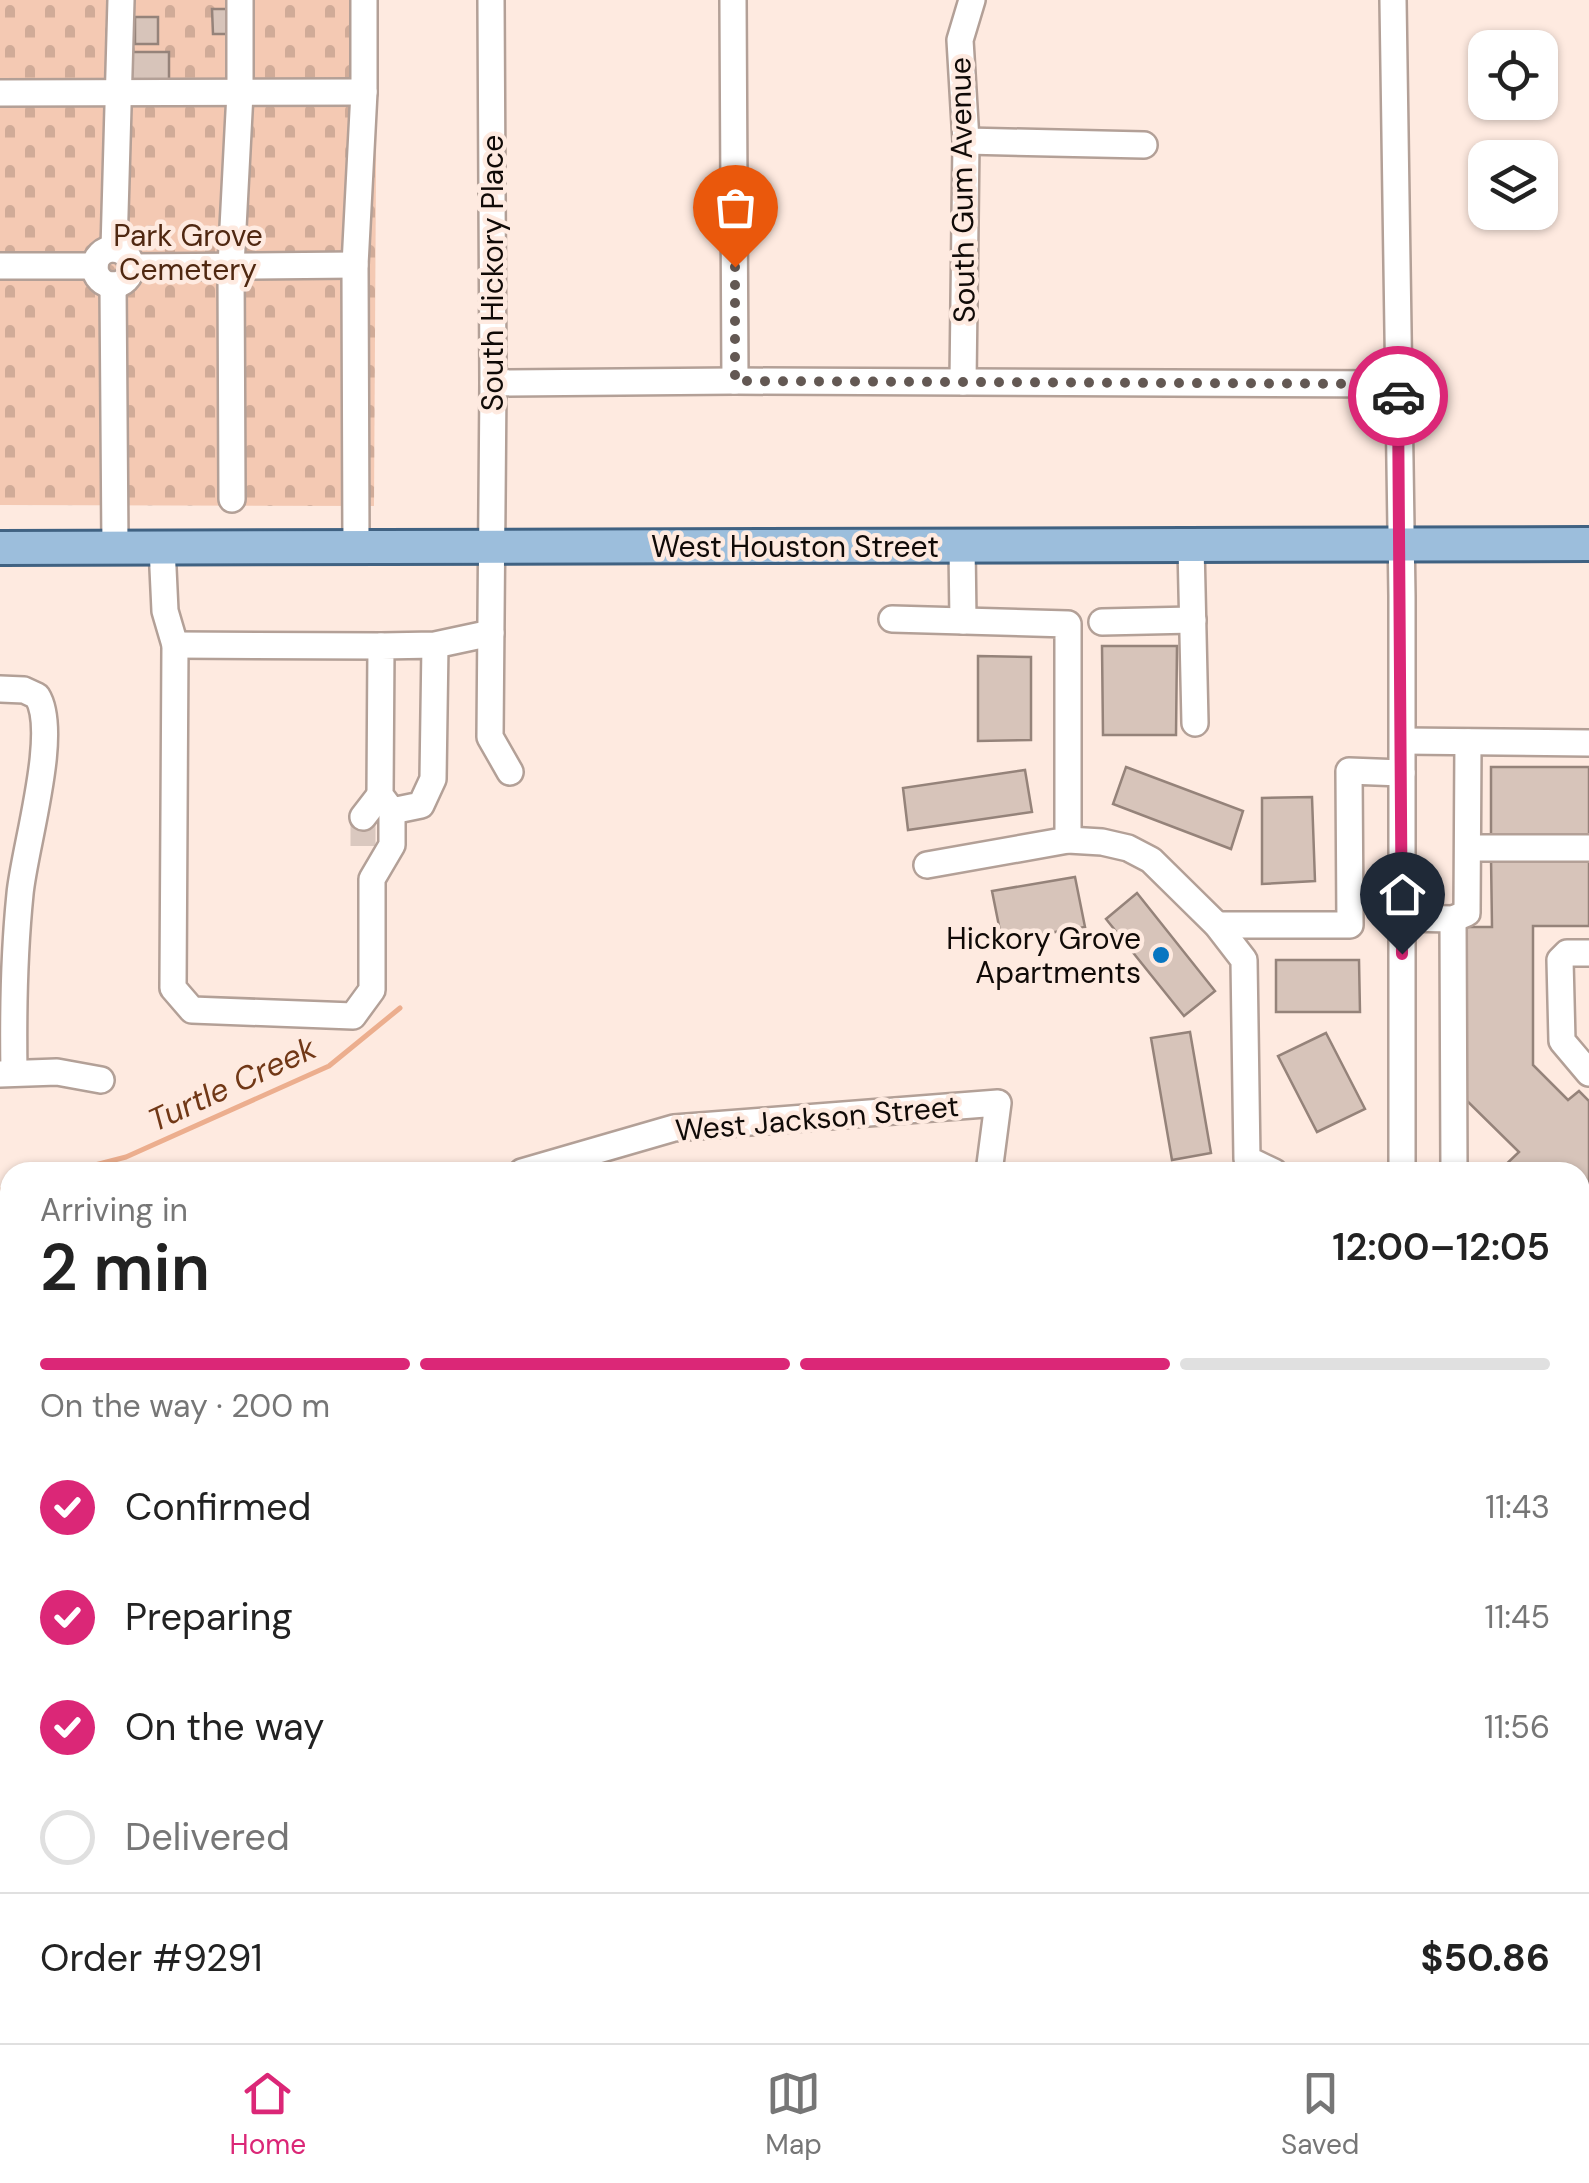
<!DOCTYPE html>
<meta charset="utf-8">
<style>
:root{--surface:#fff;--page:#f2f2f2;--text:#222;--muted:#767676;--line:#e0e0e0;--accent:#db2777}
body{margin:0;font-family:"DM Sans",sans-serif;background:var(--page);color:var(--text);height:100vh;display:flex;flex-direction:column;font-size:38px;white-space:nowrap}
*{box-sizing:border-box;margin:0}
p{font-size:32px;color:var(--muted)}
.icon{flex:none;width:55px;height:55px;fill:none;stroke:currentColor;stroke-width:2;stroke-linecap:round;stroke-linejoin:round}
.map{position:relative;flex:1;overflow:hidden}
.side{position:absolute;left:0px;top:1162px;width:1590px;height:882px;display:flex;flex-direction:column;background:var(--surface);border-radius:30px 30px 0 0;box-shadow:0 2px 8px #0004}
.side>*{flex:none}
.tools{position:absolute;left:1468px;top:30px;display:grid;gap:20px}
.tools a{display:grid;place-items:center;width:90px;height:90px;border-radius:20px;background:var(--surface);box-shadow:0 2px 8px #0004;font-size:50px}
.pin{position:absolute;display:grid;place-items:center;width:85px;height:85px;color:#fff;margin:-102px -42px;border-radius:50% 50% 50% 0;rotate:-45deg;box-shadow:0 0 10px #0007}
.pin .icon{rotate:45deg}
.courier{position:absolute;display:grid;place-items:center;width:100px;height:100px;margin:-50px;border:8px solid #db2777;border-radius:50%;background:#fff;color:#222;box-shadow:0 2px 12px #0007}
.head em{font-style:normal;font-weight:600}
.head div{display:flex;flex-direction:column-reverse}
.head{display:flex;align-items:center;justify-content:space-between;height:170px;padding:0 40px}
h1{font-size:65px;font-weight:600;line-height:75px}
.bar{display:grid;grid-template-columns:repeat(4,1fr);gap:15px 10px;align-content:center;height:120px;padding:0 40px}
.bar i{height:12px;border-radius:8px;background:var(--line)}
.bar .active{background:var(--accent)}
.bar p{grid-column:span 4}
.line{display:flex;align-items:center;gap:25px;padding:0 40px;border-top:2px solid var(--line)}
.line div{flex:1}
ol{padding:0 40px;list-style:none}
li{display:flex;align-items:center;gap:30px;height:110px}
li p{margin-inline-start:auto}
li .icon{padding:10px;border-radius:50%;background:var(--accent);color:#fff;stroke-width:4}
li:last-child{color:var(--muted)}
li i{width:55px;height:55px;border:5px solid var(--line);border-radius:50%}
.menu{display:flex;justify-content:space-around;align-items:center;height:140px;border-top:2px solid var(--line);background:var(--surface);font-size:28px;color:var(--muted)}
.menu a{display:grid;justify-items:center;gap:5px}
.menu .active{color:var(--accent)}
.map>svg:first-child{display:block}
.cemetery{fill:url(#cemetery-stones)}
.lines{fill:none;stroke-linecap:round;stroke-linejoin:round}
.stream{stroke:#ecae8e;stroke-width:5}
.building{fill:#d7c4ba;stroke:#95837a;stroke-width:2.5}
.minor-tunnel{stroke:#dac8bf;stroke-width:25;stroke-dasharray:25 12;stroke-linecap:butt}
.minor-casing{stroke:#b3a097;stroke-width:30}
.major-casing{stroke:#406282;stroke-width:38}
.minor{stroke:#fff;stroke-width:25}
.major{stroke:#9cbedc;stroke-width:32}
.done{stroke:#635853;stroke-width:10;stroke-dasharray:0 18}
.route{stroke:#db2777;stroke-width:12}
.poi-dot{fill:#0876c1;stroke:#feeae0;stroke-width:4}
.labels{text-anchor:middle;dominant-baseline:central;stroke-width:9;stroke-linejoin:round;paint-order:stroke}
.street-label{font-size:30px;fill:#100a07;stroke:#feeae0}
.park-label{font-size:30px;fill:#502811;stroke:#feeae0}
.poi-label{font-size:30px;fill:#100a07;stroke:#feeae0;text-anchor:end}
.water-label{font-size:32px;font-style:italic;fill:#713817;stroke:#feeae0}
</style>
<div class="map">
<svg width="1589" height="2043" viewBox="0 0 1589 2043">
<defs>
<pattern id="cemetery-stones" width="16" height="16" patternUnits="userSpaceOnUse" patternTransform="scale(2.5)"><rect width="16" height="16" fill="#f4c9b3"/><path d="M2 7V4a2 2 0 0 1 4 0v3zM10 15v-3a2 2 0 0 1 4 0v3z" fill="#d0ab98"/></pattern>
</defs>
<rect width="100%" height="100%" fill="#feeae0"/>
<path class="cemetery" d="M 0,0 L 377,0 L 374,506 L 0,505 Z"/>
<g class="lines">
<g class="stream">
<path d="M 68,1172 L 126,1157 L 329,1066 L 400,1008"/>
<path d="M 0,1190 L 10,1188"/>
</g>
</g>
<g class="building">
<path d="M 212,9 L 233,9 L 233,34 L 213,34 Z"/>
<rect x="135" y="17" width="23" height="27"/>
<rect x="128" y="52" width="41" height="31"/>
<path d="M 1102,646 L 1177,646 L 1176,735 L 1103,735 Z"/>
<path d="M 978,656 L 1031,657 L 1031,740 L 978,741 Z"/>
<path d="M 1126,767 L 1243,811 L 1231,849 L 1113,804 Z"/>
<rect x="1491" y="767" width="98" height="68"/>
<path d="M 1025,770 L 1032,812 L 908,830 L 903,788 Z"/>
<path d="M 1312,797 L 1315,881 L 1262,884 L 1262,798 Z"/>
<path d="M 1491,858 L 1589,859 L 1589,926 L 1533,926 L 1533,1065 L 1568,1100 L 1579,1091 L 1589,1101 L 1589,1188 L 1580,1197 L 1580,1172 L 1498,1172 L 1519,1152 L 1461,1095 L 1461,927 L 1492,927 Z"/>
<path d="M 1075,877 L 1085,927 L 1002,941 L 992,891 Z"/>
<path d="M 1137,893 L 1215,991 L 1184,1016 L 1106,919 Z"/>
<path d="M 1276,960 L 1359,960 L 1360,1012 L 1276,1012 Z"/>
<path d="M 1190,1032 L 1211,1153 L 1172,1160 L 1151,1038 Z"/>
<path d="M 1326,1033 L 1365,1109 L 1317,1132 L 1278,1056 Z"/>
</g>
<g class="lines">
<path class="minor-tunnel" d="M 363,846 L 363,817"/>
<g class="minor-casing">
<g id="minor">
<path d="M 491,0 L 493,383 L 490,737 L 510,772"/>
<path d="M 733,0 L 735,381"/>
<path d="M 1393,0 L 1402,596 L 1402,1172"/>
<path d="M 0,93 L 364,92"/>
<path d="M 966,141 L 1144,145"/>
<circle cx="113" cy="267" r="18"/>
<path d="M 114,249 L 121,0"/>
<path d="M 0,266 L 95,266"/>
<path d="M 132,267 L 355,265"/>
<path d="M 113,285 L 115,547"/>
<path d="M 963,382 L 966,141 L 960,40 L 972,0"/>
<path d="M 493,383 L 735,381 L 1398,384"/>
<path d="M 232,499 L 231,266 L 240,93 L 240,0"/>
<path d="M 356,546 L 355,265 L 364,92 L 364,0"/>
<path d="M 962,546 L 963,621"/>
<path d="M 1191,546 L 1195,723"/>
<path d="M 162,547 L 165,611 L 175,645 L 173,988 L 192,1010 L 353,1016 L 372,990 L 372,879 L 392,845 L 392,811"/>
<path d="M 892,619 L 1068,624 L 1068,840 L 927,865"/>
<path d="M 1102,622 L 1193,620"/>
<path d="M 175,645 L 381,646"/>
<path d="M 435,645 L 381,646 L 380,795 L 392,811 L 421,805 L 433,779 L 435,645 L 491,633"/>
<path d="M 0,689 L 24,690 L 37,696 C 60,732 24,849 20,894 C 14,953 13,1012 14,1072"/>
<path d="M 1403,741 L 1589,743"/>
<path d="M 363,817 L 380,795"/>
<path d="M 1068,840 L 1102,842 L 1128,848 L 1151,860 L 1217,925 L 1244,960 L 1247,1159 L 1274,1172"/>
<path d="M 1468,848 L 1589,848"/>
<path d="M 1402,918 L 1453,919 L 1467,913 L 1468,742"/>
<path d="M 1453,919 L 1454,1172"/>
<path d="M 1217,925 L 1350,925 L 1349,771 L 1402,773"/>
<path d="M 1589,953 L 1567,953 L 1560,960 L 1562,1041 L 1589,1073"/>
<path d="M 0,1074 L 57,1072 L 101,1080"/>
<path d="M 522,1172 L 674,1128 L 998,1103 L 989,1172"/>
<path d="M 1580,1235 L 1589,1227"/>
<path d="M 0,1327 L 10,1324"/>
<path d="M 1580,1410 L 1589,1416"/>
<path d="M 0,1549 L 10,1548"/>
<path d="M 0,1838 L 10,1834"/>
<path d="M 1580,1925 L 1589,1925"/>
<path d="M 188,2043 L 199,2035"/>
<path d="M 1521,2043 L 1521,2035"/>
</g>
</g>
<g class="major-casing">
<path id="major" d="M 0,548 L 1589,544"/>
</g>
<use href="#minor" class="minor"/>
<use href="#major" class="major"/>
</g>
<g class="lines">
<path class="done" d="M 735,267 L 735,381 L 1398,384 L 1398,396"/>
<path class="route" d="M 1398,396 L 1402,954"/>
</g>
<circle class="poi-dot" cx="1161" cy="955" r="10"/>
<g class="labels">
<g class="street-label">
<text transform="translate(962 190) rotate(-91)">South Gum Avenue</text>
<text transform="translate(492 273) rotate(-90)">South Hickory Place</text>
<text x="795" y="546">West Houston Street</text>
<text transform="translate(817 1118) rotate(-5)">West Jackson Street</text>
</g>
<g class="park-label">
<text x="188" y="235">Park Grove<tspan x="188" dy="34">Cemetery</tspan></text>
</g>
<g class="poi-label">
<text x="1141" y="938">Hickory Grove<tspan x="1141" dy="34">Apartments</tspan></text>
</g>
<g class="water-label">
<text transform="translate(232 1084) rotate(-25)">Turtle Creek</text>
</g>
</g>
</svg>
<div class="tools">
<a><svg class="icon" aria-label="locate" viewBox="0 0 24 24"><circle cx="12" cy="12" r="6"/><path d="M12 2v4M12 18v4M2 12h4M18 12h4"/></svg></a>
<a><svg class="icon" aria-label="layers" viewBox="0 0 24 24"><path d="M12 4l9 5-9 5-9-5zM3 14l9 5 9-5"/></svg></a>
</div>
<div class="pin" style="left:735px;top:267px;background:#ea580c"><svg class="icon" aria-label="bag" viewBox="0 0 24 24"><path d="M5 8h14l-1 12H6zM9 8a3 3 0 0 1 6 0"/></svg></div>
<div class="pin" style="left:1402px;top:954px;background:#1f2937"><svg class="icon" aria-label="home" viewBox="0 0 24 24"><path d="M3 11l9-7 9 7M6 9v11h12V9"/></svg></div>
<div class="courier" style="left:1398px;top:396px"><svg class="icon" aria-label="car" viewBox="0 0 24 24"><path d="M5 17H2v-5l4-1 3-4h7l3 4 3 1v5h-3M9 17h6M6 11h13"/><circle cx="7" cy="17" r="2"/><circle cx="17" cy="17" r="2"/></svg></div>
<section class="side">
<div class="head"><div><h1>2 min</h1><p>Arriving in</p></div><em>12:00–12:05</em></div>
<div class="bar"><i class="active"></i><i class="active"></i><i class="active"></i><i></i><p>On the way · 200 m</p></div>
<ol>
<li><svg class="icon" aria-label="check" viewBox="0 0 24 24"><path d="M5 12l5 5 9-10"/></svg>Confirmed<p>11:43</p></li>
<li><svg class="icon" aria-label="check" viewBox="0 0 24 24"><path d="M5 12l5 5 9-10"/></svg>Preparing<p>11:45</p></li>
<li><svg class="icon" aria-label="check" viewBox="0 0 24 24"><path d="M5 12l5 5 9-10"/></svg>On the way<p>11:56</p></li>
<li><i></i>Delivered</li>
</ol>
<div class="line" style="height:130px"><div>Order #9291</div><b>$50.86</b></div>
</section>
</div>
<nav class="menu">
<a class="active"><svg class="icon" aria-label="home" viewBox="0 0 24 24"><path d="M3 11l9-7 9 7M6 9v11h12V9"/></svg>Home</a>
<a><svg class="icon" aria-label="map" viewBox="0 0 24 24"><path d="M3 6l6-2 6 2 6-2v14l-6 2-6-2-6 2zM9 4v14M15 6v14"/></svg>Map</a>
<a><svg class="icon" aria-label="saved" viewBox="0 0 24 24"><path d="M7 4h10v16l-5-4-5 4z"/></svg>Saved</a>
</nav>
